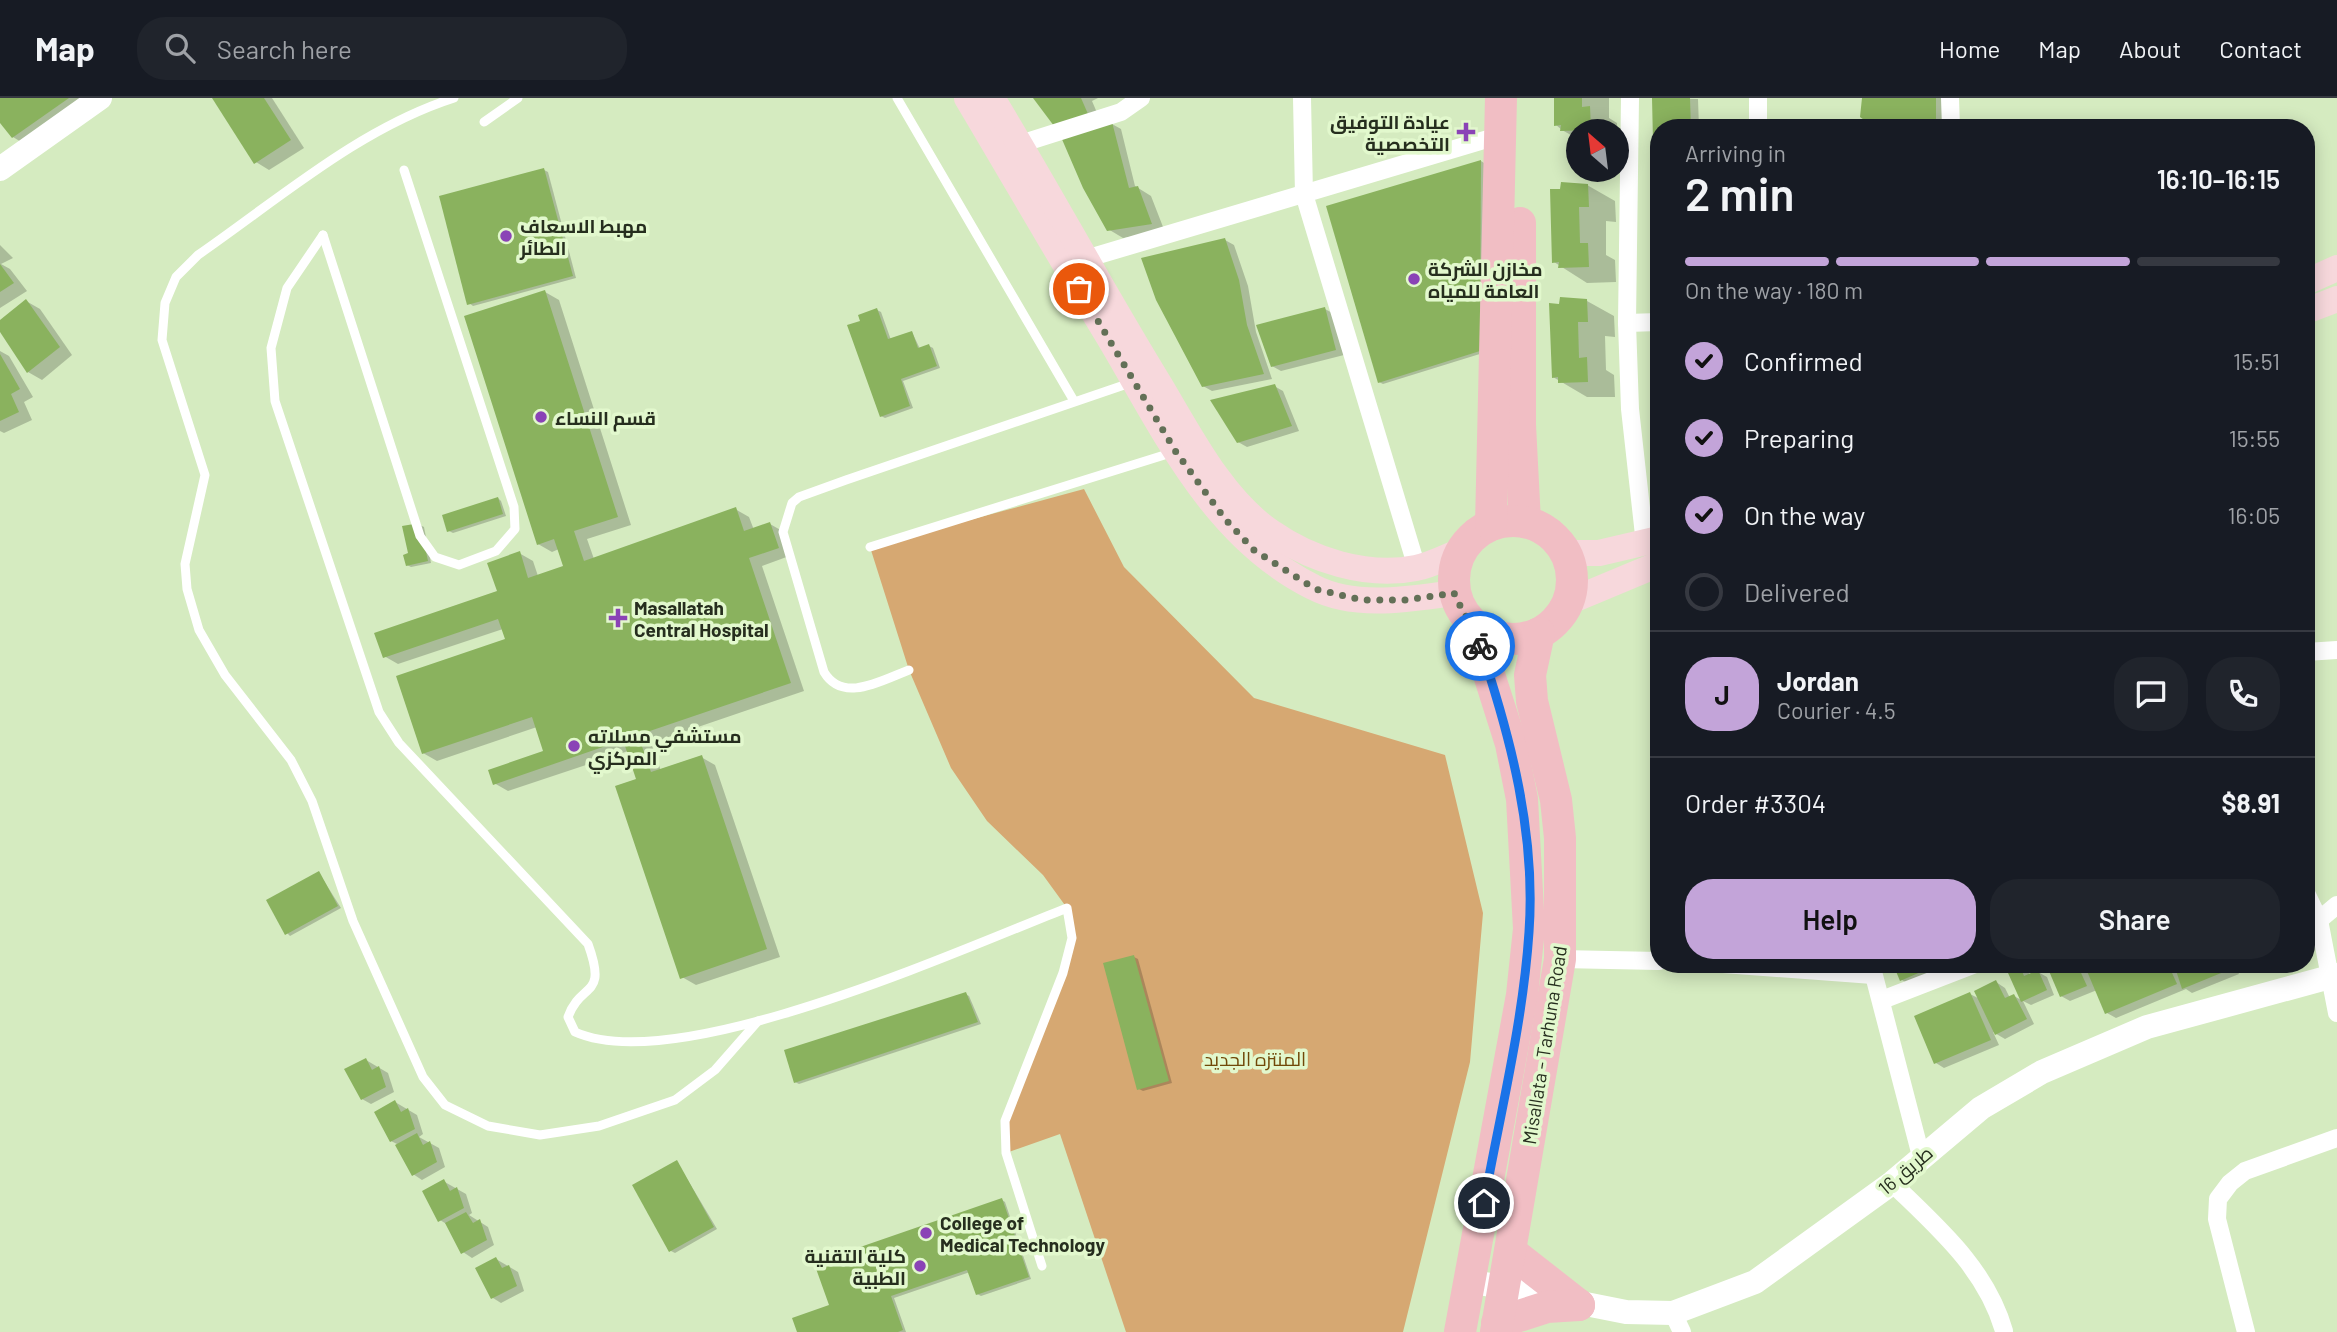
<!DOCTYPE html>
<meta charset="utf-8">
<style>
:root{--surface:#171b24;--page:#20242c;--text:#f1f3f6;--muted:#9ea1a6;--line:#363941;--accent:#c3a4d9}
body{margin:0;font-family:Barlow,Cairo,sans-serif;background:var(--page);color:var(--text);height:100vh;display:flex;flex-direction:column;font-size:26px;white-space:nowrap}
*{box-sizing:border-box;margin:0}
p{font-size:23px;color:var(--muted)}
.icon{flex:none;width:38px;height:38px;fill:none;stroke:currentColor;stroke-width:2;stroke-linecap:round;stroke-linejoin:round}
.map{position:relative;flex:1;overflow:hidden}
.drawer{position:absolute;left:1650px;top:21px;width:665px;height:854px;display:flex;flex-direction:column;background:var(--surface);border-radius:28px;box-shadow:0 4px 18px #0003}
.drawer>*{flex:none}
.needle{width:46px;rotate:332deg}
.tools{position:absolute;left:1566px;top:21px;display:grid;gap:14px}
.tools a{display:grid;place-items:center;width:63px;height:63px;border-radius:50%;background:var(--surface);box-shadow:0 4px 18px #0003;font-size:35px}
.pin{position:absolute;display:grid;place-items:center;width:60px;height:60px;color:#fff;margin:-30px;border:4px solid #fff;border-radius:50%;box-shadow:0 2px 7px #0007}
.courier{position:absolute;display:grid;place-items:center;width:70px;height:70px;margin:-35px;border:5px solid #1a73e8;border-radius:50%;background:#fff;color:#222;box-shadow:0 2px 9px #0007}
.headline em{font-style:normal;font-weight:600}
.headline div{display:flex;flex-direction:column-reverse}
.headline{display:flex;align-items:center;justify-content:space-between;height:119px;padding:0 35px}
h1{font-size:46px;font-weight:600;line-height:52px}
.bar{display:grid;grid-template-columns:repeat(4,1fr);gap:10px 7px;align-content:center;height:84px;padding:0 35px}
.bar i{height:9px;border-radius:5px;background:var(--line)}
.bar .on{background:var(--accent)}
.bar p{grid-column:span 4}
.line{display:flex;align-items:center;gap:18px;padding:0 35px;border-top:2px solid var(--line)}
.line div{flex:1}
.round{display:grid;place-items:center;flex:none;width:74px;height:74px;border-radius:28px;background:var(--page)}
ol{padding:0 35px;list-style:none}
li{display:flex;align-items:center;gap:21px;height:77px}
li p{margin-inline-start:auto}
li .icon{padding:7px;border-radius:50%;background:var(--accent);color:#111;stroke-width:4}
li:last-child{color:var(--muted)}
li i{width:38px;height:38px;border:4px solid var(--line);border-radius:50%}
.action{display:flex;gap:14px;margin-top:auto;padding:14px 35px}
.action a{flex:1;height:80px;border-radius:28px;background:var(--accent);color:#111;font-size:28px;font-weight:600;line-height:80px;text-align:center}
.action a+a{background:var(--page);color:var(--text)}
header{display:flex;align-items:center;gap:42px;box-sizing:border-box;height:98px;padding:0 35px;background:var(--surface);border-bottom:2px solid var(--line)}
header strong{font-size:33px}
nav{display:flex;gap:38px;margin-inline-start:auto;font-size:24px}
.search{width:490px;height:63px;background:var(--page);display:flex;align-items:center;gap:18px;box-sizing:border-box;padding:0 24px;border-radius:28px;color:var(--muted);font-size:26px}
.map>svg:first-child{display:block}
.green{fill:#d6a872}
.shadow{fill:#0003}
.building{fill:#8ab25e}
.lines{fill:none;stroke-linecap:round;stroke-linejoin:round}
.lane{stroke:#fff;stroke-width:9}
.street{stroke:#fff;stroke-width:18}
.secondary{stroke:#fff;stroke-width:24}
.primary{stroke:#f7d8dc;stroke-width:26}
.highway{stroke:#f1bec4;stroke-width:32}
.done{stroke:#637057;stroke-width:7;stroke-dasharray:0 12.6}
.route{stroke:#1a73e8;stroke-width:9}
.poi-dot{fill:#8a43b6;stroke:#e2f8cd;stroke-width:2.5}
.labels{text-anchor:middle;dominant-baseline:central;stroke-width:7;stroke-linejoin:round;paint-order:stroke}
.poi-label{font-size:19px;font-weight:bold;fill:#262e1e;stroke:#e2f8cd;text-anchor:start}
.street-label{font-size:19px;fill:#262e1e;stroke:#e2f8cd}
.park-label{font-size:19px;fill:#714808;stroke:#e2f8cd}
</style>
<header>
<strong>Map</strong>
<div class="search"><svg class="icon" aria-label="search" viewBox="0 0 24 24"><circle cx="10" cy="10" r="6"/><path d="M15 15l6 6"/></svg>Search here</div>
<nav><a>Home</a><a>Map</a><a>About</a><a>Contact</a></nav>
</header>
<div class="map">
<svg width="2337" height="1234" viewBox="0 0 2337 1234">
<rect width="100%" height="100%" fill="#d5ebc0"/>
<path class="green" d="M 1084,391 L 1124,469 L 1254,600 L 1445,657 L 1483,815 L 1470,964 L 1403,1234 L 1126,1234 L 1060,1036 L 1006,1055 L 1005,1023 L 1072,840 L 1067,810 L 1043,777 L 987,723 L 951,670 L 909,572 L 870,449 Z"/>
<g class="shadow">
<path d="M 0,0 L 102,0 L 31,50 L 13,39 L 0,22 Z"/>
<path d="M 216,0 L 272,0 L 304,50 L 269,72 L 256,64 Z"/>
<path d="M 1035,0 L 1098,0 L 1092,3 L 1101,24 Z"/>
<path d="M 1555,0 L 1609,0 L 1609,20 L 1617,25 L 1618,47 L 1617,33 L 1578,33 L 1578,41 L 1562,32 L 1556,27 Z"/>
<path d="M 1654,0 L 1698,1 L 1699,30 L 1659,30 L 1659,88 L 1656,86 Z"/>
<path d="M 1863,0 L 1944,0 L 1944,30 L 1870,30 L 1874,26 Z"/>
<path d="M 1112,26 L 1121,31 L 1135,88 L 1151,98 L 1165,134 L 1123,140 L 1108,131 Z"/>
<path d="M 1481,63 L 1484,65 L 1483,255 L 1383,286 L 1379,284 Z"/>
<path d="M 544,72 L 548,74 L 576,180 L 473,208 L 469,205 Z"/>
<path d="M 1587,87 L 1615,103 L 1616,124 L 1606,123 L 1606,157 L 1615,162 L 1616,184 L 1587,185 L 1554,164 Z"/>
<path d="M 1225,142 L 1234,147 L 1248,188 L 1256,234 L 1272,281 L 1212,293 L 1203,288 Z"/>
<path d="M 0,147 L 13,160 L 1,166 L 10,171 L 27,193 L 0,210 Z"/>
<path d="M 545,194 L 559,202 L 631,427 L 587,441 L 594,461 L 735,411 L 749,419 L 754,432 L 770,426 L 784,434 L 792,457 L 762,468 L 804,593 L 651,645 L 661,673 L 701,659 L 715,667 L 780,859 L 696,887 L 682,879 L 638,682 L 628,653 L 508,693 L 494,685 L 546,654 L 537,629 L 437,663 L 423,655 L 507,542 L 503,531 L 398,566 L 384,558 L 499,494 L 519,455 L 533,463 L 538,478 L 565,469 L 559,451 L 552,454 L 538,446 Z"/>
<path d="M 26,203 L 40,211 L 72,257 L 42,282 L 28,274 L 0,231 L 0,224 Z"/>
<path d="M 1587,203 L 1614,218 L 1615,239 L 1605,238 L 1606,272 L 1614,277 L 1615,299 L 1587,299 L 1553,279 Z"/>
<path d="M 1325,211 L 1334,216 L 1344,257 L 1281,273 L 1272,268 Z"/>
<path d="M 877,212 L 881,214 L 891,242 L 912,234 L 920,251 L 929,248 L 933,250 L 940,270 L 903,283 L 913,310 L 885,320 L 881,318 Z"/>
<path d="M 0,253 L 9,258 L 33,299 L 24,304 L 32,322 L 4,335 L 0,333 Z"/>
<path d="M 1274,288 L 1283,293 L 1299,333 L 1247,349 L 1238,344 Z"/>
<path d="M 498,400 L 501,403 L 506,418 L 453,435 L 449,433 Z"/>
<path d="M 420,427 L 424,429 L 431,465 L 411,469 L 407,467 Z"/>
<path d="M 319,775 L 341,810 L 290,838 L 287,835 Z"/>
<path d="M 1134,859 L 1138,861 L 1172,985 L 1143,993 L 1139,991 Z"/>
<path d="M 1895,866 L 1956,866 L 1915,890 L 1902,882 Z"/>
<path d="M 2006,866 L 2025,866 L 2030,878 L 2038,874 L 2047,879 L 2054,897 L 2031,907 L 2023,903 L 2034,926 L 2005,941 L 1993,934 L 1999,947 L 1944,970 L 1936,965 L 1970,896 L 1980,901 L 1996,884 L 2005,890 L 2010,900 L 2014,898 L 2023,903 Z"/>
<path d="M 2048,866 L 2234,866 L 2239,876 L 2192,895 L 2186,891 L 2116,920 L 2107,915 L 2097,892 L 2070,903 L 2061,898 Z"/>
<path d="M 2235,866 L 2261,866 L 2246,873 Z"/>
<path d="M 965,896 L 969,898 L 981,926 L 799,986 L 795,984 Z"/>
<path d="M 366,962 L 388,975 L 394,994 L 371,1006 L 362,1001 Z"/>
<path d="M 395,1004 L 417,1017 L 423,1036 L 419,1039 L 439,1050 L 445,1069 L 422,1082 L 413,1076 L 397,1046 L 391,1043 Z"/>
<path d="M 677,1064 L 717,1131 L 675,1155 L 671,1153 Z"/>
<path d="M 443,1083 L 466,1096 L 472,1115 L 469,1117 L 488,1129 L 494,1147 L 472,1160 L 463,1154 L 448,1127 L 440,1122 Z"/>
<path d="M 1002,1102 L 1005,1104 L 1031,1181 L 981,1198 L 977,1196 L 970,1174 L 894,1200 L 906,1234 L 798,1234 L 831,1208 Z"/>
<path d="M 496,1161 L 518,1174 L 524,1193 L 501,1205 L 493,1200 Z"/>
</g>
<g class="building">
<path d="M 0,0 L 69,0 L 12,40 L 0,25 Z"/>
<path d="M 212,0 L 264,0 L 291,42 L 254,66 Z"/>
<path d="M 1033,0 L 1081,0 L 1088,16 L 1054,28 Z"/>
<path d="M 1554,0 L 1582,0 L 1582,9 L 1590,8 L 1591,32 L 1560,33 L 1561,27 L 1554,28 Z"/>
<path d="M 1652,0 L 1690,0 L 1691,30 L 1659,30 L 1659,86 L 1654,87 Z"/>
<path d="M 1862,0 L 1936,0 L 1936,30 L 1868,30 L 1871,27 L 1860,19 Z"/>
<path d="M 1112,24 L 1129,90 L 1138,88 L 1152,126 L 1107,133 L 1083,90 L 1061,39 Z"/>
<path d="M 1481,62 L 1480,253 L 1378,285 L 1326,108 Z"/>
<path d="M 544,70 L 573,178 L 467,207 L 439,98 Z"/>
<path d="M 1561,84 L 1588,86 L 1589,109 L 1579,109 L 1580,145 L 1588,145 L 1589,169 L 1558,170 L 1559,164 L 1552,165 L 1550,91 L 1560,91 Z"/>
<path d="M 1225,140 L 1239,182 L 1247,227 L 1264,276 L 1202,289 L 1156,202 L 1141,160 Z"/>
<path d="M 0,166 L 14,185 L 0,194 Z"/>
<path d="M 545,192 L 618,419 L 574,433 L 584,463 L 736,409 L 744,433 L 770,424 L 779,450 L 749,460 L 791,585 L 638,637 L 651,674 L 702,657 L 767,851 L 680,881 L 615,688 L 636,681 L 623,642 L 493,687 L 488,672 L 543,653 L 532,619 L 422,656 L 396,578 L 505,541 L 498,521 L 383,560 L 374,535 L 497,493 L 487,465 L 520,453 L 528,480 L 563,468 L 554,441 L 537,447 L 464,218 Z"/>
<path d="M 1560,199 L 1587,201 L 1588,224 L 1578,224 L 1579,260 L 1587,259 L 1588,284 L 1558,285 L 1558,279 L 1552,280 L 1549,205 L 1559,206 Z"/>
<path d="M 26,201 L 60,249 L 27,275 L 0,234 L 0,222 Z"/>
<path d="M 1325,209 L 1336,252 L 1271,269 L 1256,227 Z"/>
<path d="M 877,210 L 888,241 L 912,233 L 918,250 L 929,246 L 937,268 L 901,281 L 910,308 L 880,319 L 847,227 L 860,223 L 858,217 Z"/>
<path d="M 0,256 L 20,291 L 11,296 L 19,314 L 0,323 Z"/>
<path d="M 1275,286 L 1292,328 L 1237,345 L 1210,302 Z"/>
<path d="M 498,399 L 503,416 L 447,434 L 442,417 Z"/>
<path d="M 420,425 L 428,463 L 406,468 L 403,457 L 408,455 L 402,428 Z"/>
<path d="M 319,773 L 338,808 L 285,837 L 266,802 Z"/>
<path d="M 1134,857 L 1169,983 L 1137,992 L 1103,865 Z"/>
<path d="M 1893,866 L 1939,866 L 1900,883 Z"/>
<path d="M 2004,866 L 2019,866 L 2024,878 L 2038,872 L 2047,892 L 2021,904 Z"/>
<path d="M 2046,866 L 2077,866 L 2087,888 L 2060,899 Z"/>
<path d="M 2084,866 L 2168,866 L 2177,886 L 2105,916 Z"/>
<path d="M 2174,866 L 2229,866 L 2231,871 L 2182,891 Z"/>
<path d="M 1996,882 L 2005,900 L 2014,896 L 2027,921 L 1995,937 L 1974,893 Z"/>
<path d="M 966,894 L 978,924 L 794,985 L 784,952 Z"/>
<path d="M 1970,894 L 1991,942 L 1934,966 L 1914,918 Z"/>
<path d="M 366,960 L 372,972 L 379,968 L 386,989 L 361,1002 L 344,971 Z"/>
<path d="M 395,1002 L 401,1014 L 408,1010 L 415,1031 L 390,1044 L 374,1014 Z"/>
<path d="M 417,1035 L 423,1047 L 430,1043 L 437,1064 L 412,1078 L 395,1047 Z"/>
<path d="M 677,1062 L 714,1129 L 669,1154 L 632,1087 Z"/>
<path d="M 444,1081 L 450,1093 L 457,1089 L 464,1110 L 438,1124 L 422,1093 Z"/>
<path d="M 1002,1100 L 1029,1179 L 976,1197 L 967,1172 L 891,1198 L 903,1232 L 898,1234 L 797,1234 L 792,1220 L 829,1207 L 814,1165 Z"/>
<path d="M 466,1114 L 473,1125 L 480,1121 L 487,1142 L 461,1156 L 445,1125 Z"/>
<path d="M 496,1159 L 502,1170 L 509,1167 L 517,1188 L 491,1201 L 475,1170 Z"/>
</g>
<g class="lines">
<g class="lane">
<path d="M 454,0 C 360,30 279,101 198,157 L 176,179 L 165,205 L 162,242 L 205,377 L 185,466 L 187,491 L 199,532 L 225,577 L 291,662 L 312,703 L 353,823 L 423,979 L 445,1007 L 488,1028 L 540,1037 L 599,1028 L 675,1002 L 715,972 L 758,923"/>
<path d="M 897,0 L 1074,303"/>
<path d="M 484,24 L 518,0"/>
<path d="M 323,137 L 287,190 L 271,250 L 275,303 L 379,614 L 399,645 L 588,846 C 608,901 581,883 568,919 L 575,934 C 677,980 962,851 1067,810 L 1072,840 L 1063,875 L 1005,1023 L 1006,1055 L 1042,1168"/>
<path d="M 323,137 L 420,438 L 435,459 L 459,467 L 496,453 L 515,431 L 514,409 L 404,72"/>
<path d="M 870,449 L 1174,354"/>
<path d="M 909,572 C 882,582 843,606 824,574 L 783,434 L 792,405 L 799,399 L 846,382 L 1133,284"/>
</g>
<g class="street">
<path d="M 1302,0 L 1304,96 L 1417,470"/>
<path d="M 1630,0 L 1627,225 L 1630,311 L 1645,446"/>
<path d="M 1950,0 L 1951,30"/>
<path d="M 1758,30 L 1758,0"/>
<path d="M 1020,46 L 1121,14 L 1141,0"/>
<path d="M 1075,164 L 1501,37"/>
<path d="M 1627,225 L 1659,224"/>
<path d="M 2306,554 L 2337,552"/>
<path d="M 2306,795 L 2319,822 L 2337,915"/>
<path d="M 2319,822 L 2337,807"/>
<path d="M 1560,861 L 1659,863"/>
<path d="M 1723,866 L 1873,877"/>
<path d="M 1871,866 L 1921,1058"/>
<path d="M 1882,902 L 1975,866"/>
<path d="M 1892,1085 C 1937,1129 1986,1170 2004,1233"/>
<path d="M 1673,1215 L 1682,1234"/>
<path d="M 2246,1234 L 2217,1121 L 2218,1101 L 2230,1085 L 2245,1073 L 2337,1040"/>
</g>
<g class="secondary">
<path d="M 0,71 L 100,0"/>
<path d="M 1470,1183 L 1626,1214 L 1673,1215 L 1755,1184 L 1892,1085 L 1981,1010 L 2042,974 L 2147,929 L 2337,877"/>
</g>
<g class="primary">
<path d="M 967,0 C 1014,79 1060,159 1108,238 C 1163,330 1212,439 1313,489 C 1355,511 1410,501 1454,495"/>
<path d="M 992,0 C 1050,95 1102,193 1160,287 C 1190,337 1222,401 1271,434 C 1311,462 1367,480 1416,470 C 1431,467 1446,459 1461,453"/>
<path d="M 2306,184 L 2337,170"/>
<path d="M 2306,213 L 2337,201"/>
<path d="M 1565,455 L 1599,455 L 1659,441"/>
<path d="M 1568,504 L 1659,466"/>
</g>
<g class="highway">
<path d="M 1520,125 L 1520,327 L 1525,424"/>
<circle cx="1513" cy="482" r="59"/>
<path d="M 1491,427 L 1501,0"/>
<path d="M 1511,1154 L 1579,1207"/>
<path d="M 1497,1225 L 1547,1209 L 1579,1207"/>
<path d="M 1460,1234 L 1522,897 L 1529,831 L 1522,701 L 1511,646 L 1473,526"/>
<path d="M 1496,1234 L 1560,861 L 1560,740 L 1556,702 L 1532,603 L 1530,577 L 1539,535"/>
</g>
</g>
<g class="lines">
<path class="done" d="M 1079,191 L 1176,354 L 1225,421 L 1254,452 L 1315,491 L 1362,502 L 1406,502 L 1454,495 C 1462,514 1474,528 1480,548"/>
<path class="route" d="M 1480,548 C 1511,640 1536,736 1529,834 C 1523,925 1500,1016 1484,1105"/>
</g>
<g class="poi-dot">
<path d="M1462.5 23.5h7v7h7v7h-7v7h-7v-7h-7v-7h7z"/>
<circle cx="506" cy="138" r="7"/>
<circle cx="1414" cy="181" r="7"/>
<circle cx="541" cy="319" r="7"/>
<path d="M614.5 509.5h7v7h7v7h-7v7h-7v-7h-7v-7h7z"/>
<circle cx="574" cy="648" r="7"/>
<circle cx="926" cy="1135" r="7"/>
<circle cx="920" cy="1168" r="7"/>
</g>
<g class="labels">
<g class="poi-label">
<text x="1450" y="23" text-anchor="end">عيادة التوفيق<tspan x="1450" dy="22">التخصصية</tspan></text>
<text x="520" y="127">مهبط الاسعاف<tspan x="520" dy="22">الطائر</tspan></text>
<text x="1428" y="170">مخازن الشركة<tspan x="1428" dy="22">العامة للمياه</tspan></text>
<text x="555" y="319">قسم النساء</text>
<text x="634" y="509">Masallatah<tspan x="634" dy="22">Central Hospital</tspan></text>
<text x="588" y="637">مستشفي مسلاته<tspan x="588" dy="22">المركزي</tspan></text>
<text x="940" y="1124">College of<tspan x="940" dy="22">Medical Technology</tspan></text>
<text x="906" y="1157" text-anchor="end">كلية التقنية<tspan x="906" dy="22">الطبية</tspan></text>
</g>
<g class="street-label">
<text transform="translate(1544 947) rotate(-81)">Misallata - Tarhuna Road</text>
<text transform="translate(1905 1072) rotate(-40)">طريق 16</text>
</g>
<g class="park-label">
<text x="1255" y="960">المنتزه الجديد</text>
</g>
</g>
</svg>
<div class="tools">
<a><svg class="needle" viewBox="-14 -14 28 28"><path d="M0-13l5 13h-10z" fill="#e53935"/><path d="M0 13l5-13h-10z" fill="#9ea1a6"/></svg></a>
</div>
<div class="pin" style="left:1079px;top:191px;background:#ea580c"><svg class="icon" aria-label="bag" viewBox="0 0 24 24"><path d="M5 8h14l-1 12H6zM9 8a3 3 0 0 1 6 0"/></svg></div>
<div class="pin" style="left:1484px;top:1105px;background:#1f2937"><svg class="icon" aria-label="home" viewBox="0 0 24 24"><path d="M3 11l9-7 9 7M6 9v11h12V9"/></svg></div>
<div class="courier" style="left:1480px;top:548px"><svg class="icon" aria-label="bike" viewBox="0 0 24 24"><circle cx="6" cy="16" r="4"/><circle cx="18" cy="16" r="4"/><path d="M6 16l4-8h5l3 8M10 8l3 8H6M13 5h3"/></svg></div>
<section class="drawer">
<div class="headline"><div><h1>2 min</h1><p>Arriving in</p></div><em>16:10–16:15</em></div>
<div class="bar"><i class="on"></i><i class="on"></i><i class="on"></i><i></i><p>On the way · 180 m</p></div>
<ol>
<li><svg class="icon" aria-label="check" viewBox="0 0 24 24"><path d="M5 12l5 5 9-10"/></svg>Confirmed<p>15:51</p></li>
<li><svg class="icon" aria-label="check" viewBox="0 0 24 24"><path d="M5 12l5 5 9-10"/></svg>Preparing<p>15:55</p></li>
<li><svg class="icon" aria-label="check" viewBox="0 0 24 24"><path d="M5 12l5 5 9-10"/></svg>On the way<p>16:05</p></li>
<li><i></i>Delivered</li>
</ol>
<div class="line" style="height:126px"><b class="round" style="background:var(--accent);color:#111">J</b><div><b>Jordan</b><p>Courier · 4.5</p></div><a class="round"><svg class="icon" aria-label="chat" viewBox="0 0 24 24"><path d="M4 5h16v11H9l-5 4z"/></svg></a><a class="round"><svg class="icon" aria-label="phone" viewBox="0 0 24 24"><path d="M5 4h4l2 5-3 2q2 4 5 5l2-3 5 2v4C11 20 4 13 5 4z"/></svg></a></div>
<div class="line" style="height:91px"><div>Order #3304</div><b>$8.91</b></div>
<div class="action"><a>Help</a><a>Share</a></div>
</section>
</div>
